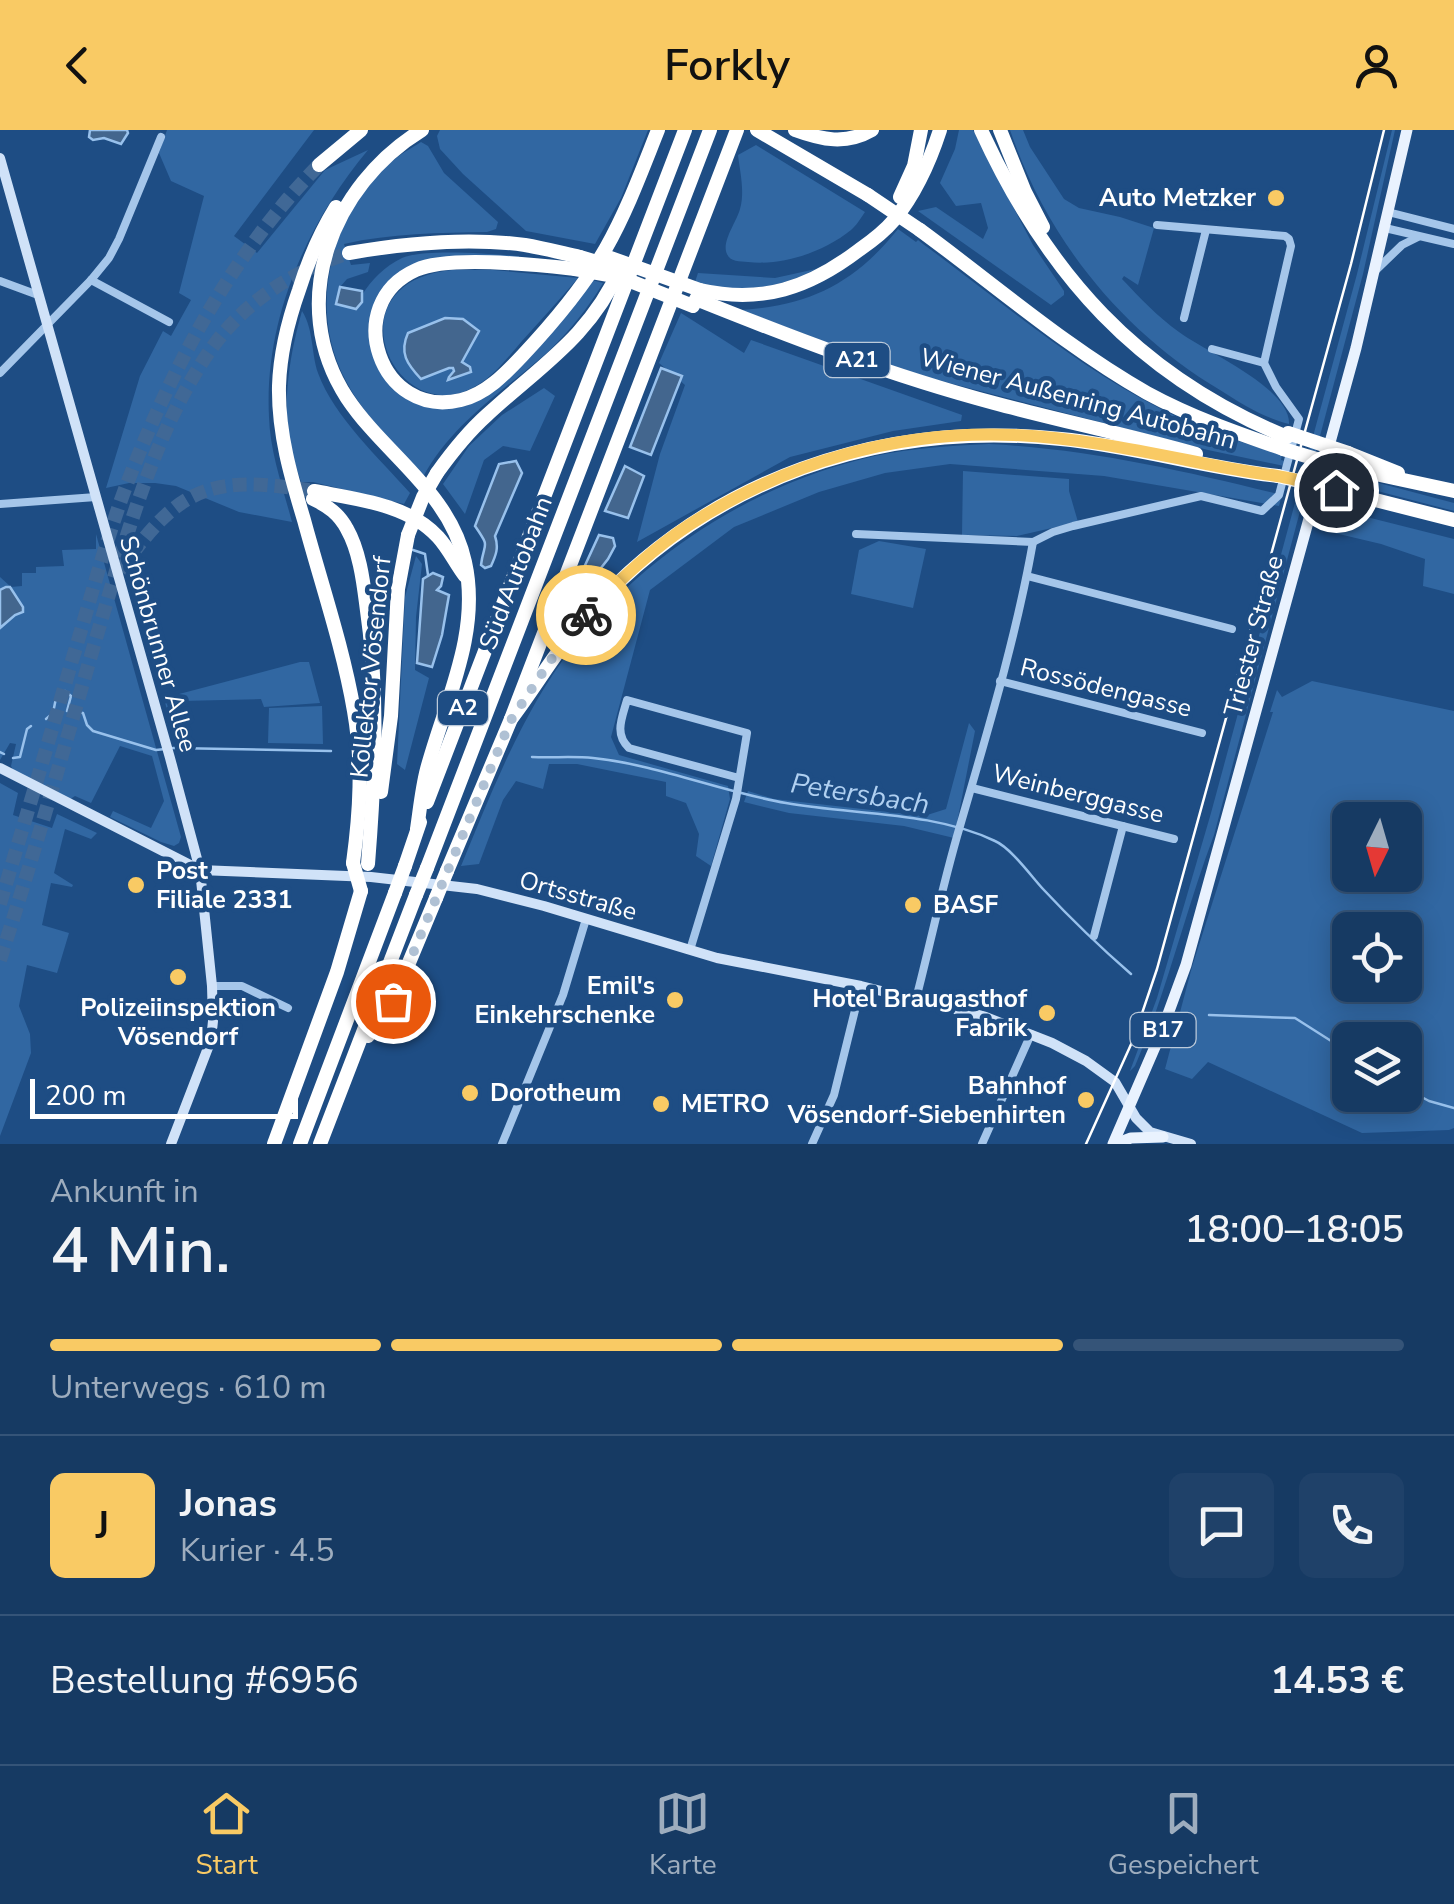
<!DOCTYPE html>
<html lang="de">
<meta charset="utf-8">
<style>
:root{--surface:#163a63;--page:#1f4169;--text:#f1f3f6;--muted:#9eadbe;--line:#355478;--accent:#f9ca64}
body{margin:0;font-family:"Nunito Sans",sans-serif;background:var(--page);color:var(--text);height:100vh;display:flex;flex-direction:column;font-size:38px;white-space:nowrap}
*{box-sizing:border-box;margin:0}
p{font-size:32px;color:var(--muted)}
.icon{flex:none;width:55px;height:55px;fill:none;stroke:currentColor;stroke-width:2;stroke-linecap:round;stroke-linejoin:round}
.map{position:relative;height:1014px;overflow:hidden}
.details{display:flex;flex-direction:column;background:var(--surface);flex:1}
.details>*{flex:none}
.needle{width:65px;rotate:185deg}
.controls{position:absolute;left:1332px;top:672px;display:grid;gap:20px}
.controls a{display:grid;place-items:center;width:90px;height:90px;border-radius:15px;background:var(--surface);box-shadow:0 5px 25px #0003,0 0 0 2px var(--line);font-size:50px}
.scale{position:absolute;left:30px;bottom:25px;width:268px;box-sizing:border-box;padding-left:10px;border:5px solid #fff;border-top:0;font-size:28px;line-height:35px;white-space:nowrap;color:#fff;-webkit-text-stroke:8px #1e4d84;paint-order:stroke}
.pin{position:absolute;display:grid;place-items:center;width:85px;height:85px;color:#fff;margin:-42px;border:5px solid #fff;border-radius:50%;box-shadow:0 2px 10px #0007}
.courier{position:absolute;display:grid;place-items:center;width:100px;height:100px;margin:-50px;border:8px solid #f9ca64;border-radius:50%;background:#fff;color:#222;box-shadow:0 2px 12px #0007}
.head em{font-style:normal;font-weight:600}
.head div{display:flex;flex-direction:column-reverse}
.head{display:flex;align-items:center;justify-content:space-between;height:170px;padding:0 50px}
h1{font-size:65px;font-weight:600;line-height:75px}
.bar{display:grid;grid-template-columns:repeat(4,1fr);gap:15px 10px;align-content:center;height:120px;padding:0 50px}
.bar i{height:12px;border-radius:8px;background:var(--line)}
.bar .on{background:var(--accent)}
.bar p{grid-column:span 4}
.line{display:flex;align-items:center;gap:25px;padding:0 50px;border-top:2px solid var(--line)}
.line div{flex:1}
.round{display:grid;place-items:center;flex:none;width:105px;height:105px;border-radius:15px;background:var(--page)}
header{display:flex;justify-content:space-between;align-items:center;height:130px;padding:0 50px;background:var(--accent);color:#111;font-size:45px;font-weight:600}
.dock{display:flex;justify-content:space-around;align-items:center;height:140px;border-top:2px solid var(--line);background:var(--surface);font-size:28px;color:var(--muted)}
.dock a{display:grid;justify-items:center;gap:5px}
.dock .on{color:var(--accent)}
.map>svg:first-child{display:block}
.green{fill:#3167a2;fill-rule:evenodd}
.water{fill:#43668e;stroke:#98c1ec;stroke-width:2.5}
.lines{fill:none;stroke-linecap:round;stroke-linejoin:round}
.stream{stroke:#98c1ec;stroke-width:2.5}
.highway-tunnel{stroke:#406896;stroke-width:14;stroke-dasharray:14 7;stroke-linecap:butt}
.street{stroke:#a5c6ea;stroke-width:8}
.secondary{stroke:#d0e2f8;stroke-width:10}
.primary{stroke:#e9f2fe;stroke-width:11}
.highway{stroke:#fff;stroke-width:14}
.tram{stroke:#fff;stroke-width:2.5}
.highway-bridge{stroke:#fff;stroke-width:14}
.done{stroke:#b0c1d4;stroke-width:10;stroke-dasharray:0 18}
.route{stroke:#f9ca64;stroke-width:12}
.poi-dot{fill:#f9ca64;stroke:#1e4d84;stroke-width:4}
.labels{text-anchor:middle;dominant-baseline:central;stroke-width:9;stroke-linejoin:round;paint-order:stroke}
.shield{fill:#1e4d84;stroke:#bccada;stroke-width:2.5}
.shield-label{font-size:22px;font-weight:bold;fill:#fff}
.poi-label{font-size:25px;font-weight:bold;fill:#fff;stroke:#1e4d84;text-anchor:end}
.street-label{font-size:25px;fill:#fff;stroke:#1e4d84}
.water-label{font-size:28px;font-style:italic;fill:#b0d0f1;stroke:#1e4d84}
</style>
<header><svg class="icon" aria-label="back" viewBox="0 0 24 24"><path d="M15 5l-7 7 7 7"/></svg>Forkly<svg class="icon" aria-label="person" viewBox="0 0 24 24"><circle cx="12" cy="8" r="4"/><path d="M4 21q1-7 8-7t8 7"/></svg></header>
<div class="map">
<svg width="1454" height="1014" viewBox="0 0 1454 1014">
<rect width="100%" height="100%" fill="#1e4d84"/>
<g class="green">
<path d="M 167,0 L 314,0 L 234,106 L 257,123 L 325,40 L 368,20 C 307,93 264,189 269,287 C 270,322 283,358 292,392 L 239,382 L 176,356 L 155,353 L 129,353 L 106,358 L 140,246 L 163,201 L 171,206 L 191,170 L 179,163 L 204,66 L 171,51 L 159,23 Z"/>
<path d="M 440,0 L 648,0 L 621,68 L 595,114 L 526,101 L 463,44 L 440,19 L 437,6 Z"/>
<path d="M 959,0 L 973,0 L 1033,115 L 1064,161 L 1064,165 L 1051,175 L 918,81 L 936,77 L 983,109 L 988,98 L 981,73 L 956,76 L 940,53 L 955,19 Z"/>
<path d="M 1010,0 L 1023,0 L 1030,17 L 1064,69 L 1079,78 L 1120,87 L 1154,98 L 1138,155 L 1124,146 L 1122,149 C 1140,168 1158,187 1179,202 C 1206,222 1291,258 1289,294 C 1264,288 1242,274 1220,260 C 1121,201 1047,109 1010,0 Z"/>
<path d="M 1392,0 L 1395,0 L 1363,144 L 1214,705 C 1185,782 1167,861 1135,936 L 1130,941 L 1157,868 L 1211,683 L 1357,144 Z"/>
<path d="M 421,12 L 428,16 L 444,43 L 498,92 L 496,99 L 487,102 C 440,103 391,103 344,114 L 351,135 L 370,133 L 368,142 L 347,149 L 340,157 L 362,165 C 372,149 384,137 402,128 C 424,118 493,124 519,126 L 519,128 L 416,135 L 398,144 L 382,163 L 370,199 L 371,219 L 376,233 L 407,269 L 427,277 L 449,279 L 466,276 L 486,267 L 509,247 L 592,150 L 603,153 C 588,178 571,199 550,220 C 505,260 453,292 423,347 C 396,316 365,287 346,251 C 306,177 331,82 395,29 C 402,23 412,18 421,12 Z"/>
<path d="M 756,15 L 865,82 C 861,88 856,96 851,100 C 824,122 782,136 748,132 C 740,131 730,132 727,124 C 721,112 737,91 740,79 C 745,62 740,42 738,25 Z"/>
<path d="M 898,99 L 916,112 L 918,110 L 923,114 C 1001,171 1074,235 1161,279 C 1199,299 1241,312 1282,325 L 1281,330 L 1285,331 L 1284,336 L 1208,320 L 930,248 L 869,228 L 741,180 C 809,176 855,153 898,99 Z"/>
<path d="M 816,139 C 779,159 735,164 695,152 L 698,143 L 775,148 Z"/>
<path d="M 452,140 L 493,140 L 578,148 C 560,169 541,190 522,211 C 507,228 493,248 472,258 C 393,299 329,152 452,140 Z"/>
<path d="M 302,181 C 314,200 311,223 318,243 C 334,287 380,329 410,363 L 404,374 L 313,352 L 301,352 C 297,340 293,327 290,314 C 282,271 290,223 302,181 Z"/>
<path d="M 681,183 L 744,223 L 751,210 L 962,285 L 961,291 L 893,301 L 790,327 L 637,412 L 660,324 L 685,255 L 659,233 Z"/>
<path d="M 544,258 L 555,266 L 530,321 L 503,316 L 484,330 L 465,384 L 443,354 L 469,316 L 502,285 Z"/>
<path d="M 989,314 C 1089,319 1185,341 1282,365 L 1279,376 L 1104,346 L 950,334 L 885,343 L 819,362 L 734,397 L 650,460 L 611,607 L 619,625 L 728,656 L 730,669 L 711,736 L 696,726 L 699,704 L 686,673 L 666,666 L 666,652 L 577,634 L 549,634 L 543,659 L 516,651 L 503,670 L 479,734 L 461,736 C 492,661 522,583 571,519 C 646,422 756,353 875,326 C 912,318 950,316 989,314 Z"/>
<path d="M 963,341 L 1069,349 L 1069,361 L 1078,392 L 1017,406 L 962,405 Z"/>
<path d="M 1341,343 L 1454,373 L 1454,381 L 1339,351 Z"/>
<path d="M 1327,377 L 1454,409 L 1454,464 L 1423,456 L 1425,429 L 1381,414 L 1322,400 Z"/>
<path d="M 96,404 L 181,707 L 179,713 L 174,716 L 161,712 L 110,687 L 113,681 L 151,698 L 164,671 L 152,626 L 120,616 L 91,673 L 75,666 L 69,670 L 13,640 L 11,636 L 16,614 L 10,613 L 0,630 L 0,498 L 15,485 L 6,457 L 0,460 L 0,447 L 11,457 L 22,456 L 22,443 L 36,443 L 36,437 L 64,436 L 62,420 L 96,419 Z"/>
<path d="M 879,411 L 926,419 L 913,478 L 851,464 L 859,420 Z"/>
<path d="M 416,426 L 422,434 L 416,487 L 415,540 L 429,548 L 405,640 L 397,634 L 405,467 Z"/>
<path d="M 300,532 L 309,532 L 320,573 L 264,577 L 261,569 L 181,571 L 180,579 L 167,580 L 164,568 Z"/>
<path d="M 1312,551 L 1454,581 L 1454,998 L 1449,1000 L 1362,1003 L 1208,932 L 1192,949 L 1165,939 L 1192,837 L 1273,582 L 1270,582 L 1277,560 L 1282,567 ZM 1405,690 L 1405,745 L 1350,745 L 1350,690 ZM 1405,800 L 1405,855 L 1350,855 L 1350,800 ZM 1405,910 L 1405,965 L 1350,965 L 1350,910 Z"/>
<path d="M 322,576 L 323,614 L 268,613 L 269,578 Z"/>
<path d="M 969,593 L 975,601 L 954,708 L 904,696 L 789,683 L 744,672 L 748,661 L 774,669 L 924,686 L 946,679 Z"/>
<path d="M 0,653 L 18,663 L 13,685 L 52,698 L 57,684 L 97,703 L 91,709 L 65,699 L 54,743 L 73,755 L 72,757 L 51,753 L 42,795 L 69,803 L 57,843 L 27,835 L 19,876 L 30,904 L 31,923 L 0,1006 Z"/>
</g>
<g class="water">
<path d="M 90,0 L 127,0 L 128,3 L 121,14 L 104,8 L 93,10 L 89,7 Z"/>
<path d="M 340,157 L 362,161 L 362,172 L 356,179 L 336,174 Z"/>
<path d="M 445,188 L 463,189 L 479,201 L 462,232 L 470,237 L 471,242 L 448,250 L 449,247 L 454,241 L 453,238 L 449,238 L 421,249 C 407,234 399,223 408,203 Z"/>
<path d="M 661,238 L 682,246 L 651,325 L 630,317 Z"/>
<path d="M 516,331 L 522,343 L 495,406 C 499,418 496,425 491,436 L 485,438 L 481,435 C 484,411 491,419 475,396 L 499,334 Z"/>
<path d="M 625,336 L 644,346 L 628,388 L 605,381 Z"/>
<path d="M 599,405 L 613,408 L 615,416 L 608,429 L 582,462 L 575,457 Z"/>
<path d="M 433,443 L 443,447 L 441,456 L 437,460 L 449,465 L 442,505 L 432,537 L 417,533 L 423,449 Z"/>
<path d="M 6,457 L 10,457 L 23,477 L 23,482 L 15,485 L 0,498 L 0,460 Z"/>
</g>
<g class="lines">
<g class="stream">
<path d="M 413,420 L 425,424 L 428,445"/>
<path d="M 46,589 L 53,583 L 56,568 L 65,561 L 71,566 L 67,581 L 83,583 L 87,595 L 93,601 L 156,620 L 165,619"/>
<path d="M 173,618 L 331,621"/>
<path d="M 0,622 L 4,624"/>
<path d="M 532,627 C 552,628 573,626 593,628 C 659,635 721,662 786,673 C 852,685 933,681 995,711 C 1011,718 1031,746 1043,759 C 1071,789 1100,817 1131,844"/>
<path d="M 13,628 L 20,627 L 27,599 L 31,596"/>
<path d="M 1209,885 L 1295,888 L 1350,923"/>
<path d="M 1405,958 L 1429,971 L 1454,978"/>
</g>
<g class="highway-tunnel">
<path d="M 120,441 C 180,354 213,345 314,361"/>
<path d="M 0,774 C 24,694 48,614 71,534 C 89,475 104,416 125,359 C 169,243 231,124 319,35"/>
<path d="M 0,830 C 36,719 67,607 100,495 C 127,404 157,293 214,215 C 248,169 296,140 349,123"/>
</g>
<g class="street">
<path d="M 1388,82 L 1454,99"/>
<path d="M 1157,95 L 1285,106 L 1289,109 L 1291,116 L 1264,233"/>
<path d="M 1385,98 L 1454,114"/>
<path d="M 1375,141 L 1402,115 L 1418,107"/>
<path d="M 91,150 L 169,192"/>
<path d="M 0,151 L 38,165"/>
<path d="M 1184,188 L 1206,100"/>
<path d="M 0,243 L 91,150 L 109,128 L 119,109 L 161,7"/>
<path d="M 0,374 L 96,367"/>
<path d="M 856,404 L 1033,412 L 1053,402 L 1073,396 L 1201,366 L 1262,381 L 1279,365 L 1299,289 L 1276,257 L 1264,233 L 1212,219"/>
<path d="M 1027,446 L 1232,499"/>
<path d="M 1000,551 L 1202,603"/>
<path d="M 972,658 L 1174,709"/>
<path d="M 1094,806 L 1123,696"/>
<path d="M 690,820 L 736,669 L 747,603 L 627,570 C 622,588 614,604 629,618 L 739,648"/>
<path d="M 212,856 L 242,856 L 288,878"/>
<path d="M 916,869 C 931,811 943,753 960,696 C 987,603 1016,508 1033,412"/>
<path d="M 502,1014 L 563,865 L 586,789"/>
<path d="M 812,1014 L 834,965 L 861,856"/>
<path d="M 982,1014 L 1031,904"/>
</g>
<g class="secondary">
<path d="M 0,28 L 170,628 L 200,740 L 212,856 L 213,891 L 211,910 L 171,1014"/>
<path d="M 0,638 L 200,740 L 371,747 L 477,759 L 544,776 L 717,828 L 861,856 L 983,886 L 1052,913 L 1086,931 L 1115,952 L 1136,988 L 1150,1002 L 1191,1014"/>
</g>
<g class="primary">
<path d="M 1113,1014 L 1161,903 L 1186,835 L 1356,218 L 1407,0"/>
<path d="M 1115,1014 L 1131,1008 L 1163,1007"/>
</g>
<g class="highway">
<path d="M 757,0 L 868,65"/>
<path d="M 795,0 C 822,10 846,15 872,0"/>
<path d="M 981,0 C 1047,144 1138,246 1287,307"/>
<path d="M 1000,0 L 1025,62 L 1043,97"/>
<path d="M 319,35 L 361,0"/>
<path d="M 900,67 L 914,36 L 921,0"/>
<path d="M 336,77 C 320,103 308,131 299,160 C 288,191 280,224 279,256 C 278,303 291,347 304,390 C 321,453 343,517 354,581 C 363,632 360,682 353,733"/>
<path d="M 920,100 C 995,155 1066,217 1147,263 C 1191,287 1237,303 1283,319"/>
<path d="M 349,123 C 406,113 467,107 525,115 C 543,118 562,123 580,127"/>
<path d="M 575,139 C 537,135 449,125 416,140 C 340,174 380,290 461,270 C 486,264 505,244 522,226 C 553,193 583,158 606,118 C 627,81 642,40 658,0"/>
<path d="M 700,160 C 762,174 809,158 859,120 C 872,111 884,102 894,90 C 915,64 930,31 940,0"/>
<path d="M 696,169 C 793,208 892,246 994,273 C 1061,291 1129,305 1196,324"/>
<path d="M 1348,323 L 1398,343"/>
<path d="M 1343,337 L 1454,361"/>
<path d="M 437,343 C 452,322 468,302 487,285 C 541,235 589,208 621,137"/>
<path d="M 1336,360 L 1454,390"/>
<path d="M 314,361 C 356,369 408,374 438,407 C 449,419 455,433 465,446"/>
<path d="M 313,369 C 328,376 339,384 347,399 C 359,420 363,449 366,473 C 379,560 375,646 368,734"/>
<path d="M 511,589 C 537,555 558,517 587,485 C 709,348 881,290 1061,309 C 1134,316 1205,338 1278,346"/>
<path d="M 381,662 L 391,586 L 398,459 L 408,405"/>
<path d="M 427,672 L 685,0"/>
<path d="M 417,699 C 420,679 422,658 427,639 C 445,572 481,503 465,432 C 450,362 385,325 347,268 C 285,173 332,55 422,0"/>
<path d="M 405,736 L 420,692"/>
<path d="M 427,738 L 710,0"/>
<path d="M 447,741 L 511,589 L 737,0"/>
<path d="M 368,906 L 393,871 L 436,768"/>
<path d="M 274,1014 L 337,842 L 361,761"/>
<path d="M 300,1014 L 395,763"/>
<path d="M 320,1014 L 416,765"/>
</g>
<path class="tram" d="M 1086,1014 L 1133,910 L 1157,839 L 1351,134 L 1384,0"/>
<g class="highway-bridge">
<path d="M 868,65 L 920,100"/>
<path d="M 580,127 L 617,138"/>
<path d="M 608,127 L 700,160"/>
<path d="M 575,139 L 620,147 L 693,176"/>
<path d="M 1288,303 L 1348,323"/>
<path d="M 1283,319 L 1343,337"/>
<path d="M 1278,346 L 1336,360"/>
<path d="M 408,405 L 423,367 L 437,343"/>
<path d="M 353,733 L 361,761"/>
<path d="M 395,763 L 405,736"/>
<path d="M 416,765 L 427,738"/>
<path d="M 436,768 L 447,741"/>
</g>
</g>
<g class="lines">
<path class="done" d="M 393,871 L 511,590 L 557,521 L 586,485"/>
<path class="route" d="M 586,485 C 617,452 651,420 689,395 C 786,332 899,300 1014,305 C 1083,308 1150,323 1217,336 C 1237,340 1257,343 1277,346 C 1297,349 1316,355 1336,360"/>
</g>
<g class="poi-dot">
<circle cx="1276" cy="68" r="10"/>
<circle cx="136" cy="755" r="10"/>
<circle cx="913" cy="775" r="10"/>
<circle cx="178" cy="847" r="10"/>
<circle cx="675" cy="870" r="10"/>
<circle cx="1047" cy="883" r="10"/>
<circle cx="470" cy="963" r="10"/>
<circle cx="1086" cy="970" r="10"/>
<circle cx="661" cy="974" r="10"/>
</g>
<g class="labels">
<g class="shield">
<rect x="824.5" y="213" width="65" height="34" rx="8"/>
<rect x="438" y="561" width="50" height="34" rx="8"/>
<rect x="1130.5" y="883" width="65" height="34" rx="8"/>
</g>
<g class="shield-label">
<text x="857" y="230">A21</text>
<text x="463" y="578">A2</text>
<text x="1163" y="900">B17</text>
</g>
<g class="poi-label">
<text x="1256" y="68">Auto Metzker</text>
<text x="156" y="741" text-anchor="start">Post<tspan x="156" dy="29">Filiale 2331</tspan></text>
<text x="933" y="775" text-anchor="start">BASF</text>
<text x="655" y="856">Emil's<tspan x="655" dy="29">Einkehrschenke</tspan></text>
<text x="1027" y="869">Hotel Braugasthof<tspan x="1027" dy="29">Fabrik</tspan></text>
<text x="178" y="878" text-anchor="middle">Polizeiinspektion<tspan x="178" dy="29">Vösendorf</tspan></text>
<text x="1066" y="956">Bahnhof<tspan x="1066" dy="29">Vösendorf-Siebenhirten</tspan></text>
<text x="490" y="963" text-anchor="start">Dorotheum</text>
<text x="681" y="974" text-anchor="start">METRO</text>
</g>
<g class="street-label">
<text transform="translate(1078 269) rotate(15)">Wiener Außenring Autobahn</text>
<text transform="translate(516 443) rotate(-69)">Süd Autobahn</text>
<text transform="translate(1254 506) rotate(-75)">Triester Straße</text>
<text transform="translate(158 514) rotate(74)">Schönbrunner Allee</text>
<text transform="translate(371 537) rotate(-84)">Kollektor Vösendorf</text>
<text transform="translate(1106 558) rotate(14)">Rossödengasse</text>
<text transform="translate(1078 664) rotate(14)">Weinberggasse</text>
<text transform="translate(578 766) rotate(16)">Ortsstraße</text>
</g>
<g class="water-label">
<text transform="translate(860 664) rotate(9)">Petersbach</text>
</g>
</g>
</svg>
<div class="controls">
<a><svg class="needle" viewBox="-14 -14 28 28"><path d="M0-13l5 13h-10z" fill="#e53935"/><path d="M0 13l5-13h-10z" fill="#9eadbe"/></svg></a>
<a><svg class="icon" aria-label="locate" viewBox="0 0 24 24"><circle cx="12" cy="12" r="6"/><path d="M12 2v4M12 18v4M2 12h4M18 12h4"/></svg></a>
<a><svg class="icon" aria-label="layers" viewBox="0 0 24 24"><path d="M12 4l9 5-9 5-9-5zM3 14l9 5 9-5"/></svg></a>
</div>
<div class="scale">200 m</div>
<div class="pin" style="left:393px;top:871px;background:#ea580c"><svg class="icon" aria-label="bag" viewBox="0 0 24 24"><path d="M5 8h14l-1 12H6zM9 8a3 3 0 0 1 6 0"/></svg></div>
<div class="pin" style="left:1336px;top:360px;background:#1f2937"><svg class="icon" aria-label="home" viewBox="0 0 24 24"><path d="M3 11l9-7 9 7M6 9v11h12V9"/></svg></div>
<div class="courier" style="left:586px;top:485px"><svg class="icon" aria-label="bike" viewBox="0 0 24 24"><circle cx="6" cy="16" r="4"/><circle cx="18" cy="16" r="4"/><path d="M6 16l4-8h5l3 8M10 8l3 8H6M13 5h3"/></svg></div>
</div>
<section class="details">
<div class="head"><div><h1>4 Min.</h1><p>Ankunft in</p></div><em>18:00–18:05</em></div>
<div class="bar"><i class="on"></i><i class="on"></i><i class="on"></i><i></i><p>Unterwegs · 610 m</p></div>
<div class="line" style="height:180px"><b class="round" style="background:var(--accent);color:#111">J</b><div><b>Jonas</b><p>Kurier · 4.5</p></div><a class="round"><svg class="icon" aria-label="chat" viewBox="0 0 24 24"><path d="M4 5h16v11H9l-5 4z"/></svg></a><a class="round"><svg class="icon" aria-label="phone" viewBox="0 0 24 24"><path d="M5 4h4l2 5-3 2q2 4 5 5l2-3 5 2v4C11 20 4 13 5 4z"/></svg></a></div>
<div class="line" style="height:130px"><div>Bestellung #6956</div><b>14.53 €</b></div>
</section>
<nav class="dock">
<a class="on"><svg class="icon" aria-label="home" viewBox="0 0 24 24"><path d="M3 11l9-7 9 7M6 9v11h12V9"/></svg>Start</a>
<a><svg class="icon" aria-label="map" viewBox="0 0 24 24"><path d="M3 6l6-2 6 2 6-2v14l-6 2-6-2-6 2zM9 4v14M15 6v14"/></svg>Karte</a>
<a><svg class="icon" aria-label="saved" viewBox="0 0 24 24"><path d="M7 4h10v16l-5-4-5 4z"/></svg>Gespeichert</a>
</nav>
